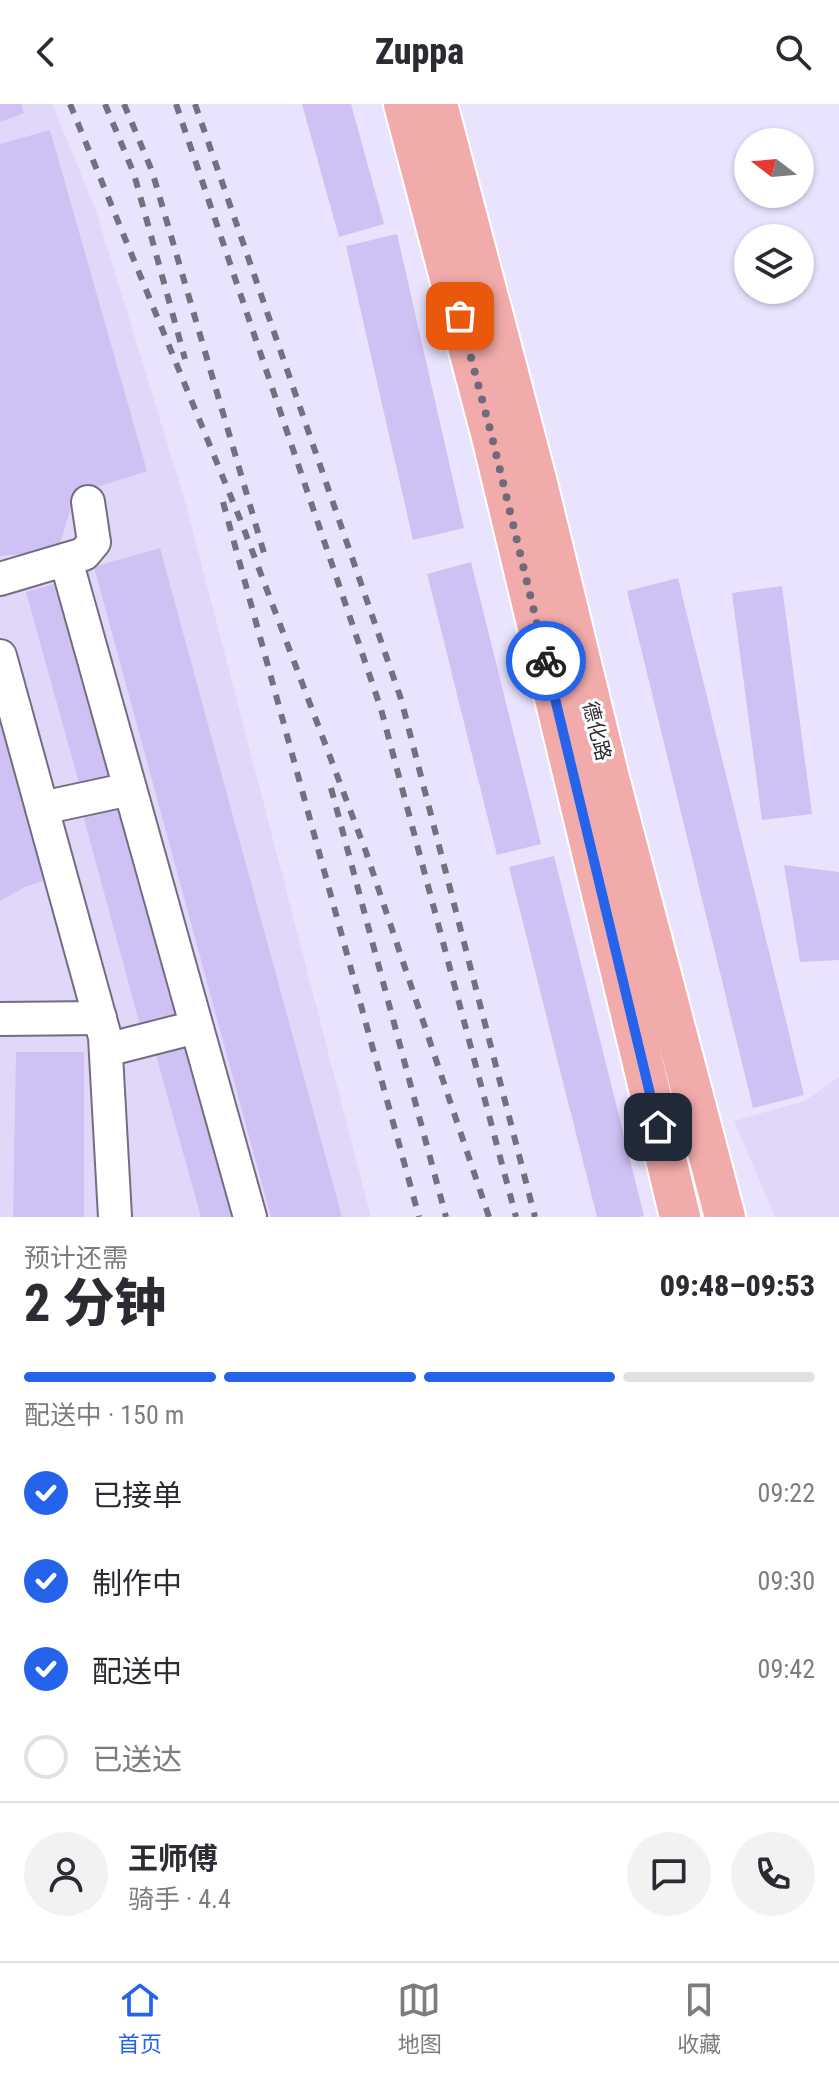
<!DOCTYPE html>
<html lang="zh">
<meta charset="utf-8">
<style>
:root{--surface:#fff;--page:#f2f2f3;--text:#2b2b33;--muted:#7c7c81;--line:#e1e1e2;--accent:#2563eb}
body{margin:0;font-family:"Roboto Condensed","Noto Sans SC",sans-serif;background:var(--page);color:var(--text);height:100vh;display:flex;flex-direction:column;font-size:30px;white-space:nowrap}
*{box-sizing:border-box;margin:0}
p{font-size:26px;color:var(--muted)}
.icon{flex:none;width:44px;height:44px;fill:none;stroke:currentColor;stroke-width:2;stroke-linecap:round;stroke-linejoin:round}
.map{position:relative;height:1113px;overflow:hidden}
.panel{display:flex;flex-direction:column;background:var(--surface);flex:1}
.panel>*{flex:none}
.needle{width:52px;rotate:286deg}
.buttons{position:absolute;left:734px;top:24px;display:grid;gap:16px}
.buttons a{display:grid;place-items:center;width:80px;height:80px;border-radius:50%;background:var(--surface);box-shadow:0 2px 6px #0004;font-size:40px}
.pin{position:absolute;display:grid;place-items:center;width:68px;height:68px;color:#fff;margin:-34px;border-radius:16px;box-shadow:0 4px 12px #0006}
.courier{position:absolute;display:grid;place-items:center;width:80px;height:80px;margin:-40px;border:6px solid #2563eb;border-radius:50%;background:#fff;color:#222;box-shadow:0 2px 10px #0007}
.headline em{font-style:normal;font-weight:800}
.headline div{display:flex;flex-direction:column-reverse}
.headline{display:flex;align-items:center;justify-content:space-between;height:136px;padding:0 24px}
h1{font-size:52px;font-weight:800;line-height:60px}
.bar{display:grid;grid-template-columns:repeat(4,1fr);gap:12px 8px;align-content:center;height:96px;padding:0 24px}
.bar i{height:10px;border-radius:6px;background:var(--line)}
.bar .on{background:var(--accent)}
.bar p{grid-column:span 4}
.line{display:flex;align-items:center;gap:20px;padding:0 24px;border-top:2px solid var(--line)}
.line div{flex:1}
.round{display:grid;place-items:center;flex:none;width:84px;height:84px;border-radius:42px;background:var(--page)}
ol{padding:0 24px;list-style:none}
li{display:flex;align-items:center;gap:24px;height:88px}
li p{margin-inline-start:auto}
li .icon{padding:8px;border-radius:50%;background:var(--accent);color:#fff;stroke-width:4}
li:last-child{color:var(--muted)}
li i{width:44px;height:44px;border:4px solid var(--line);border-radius:50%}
header{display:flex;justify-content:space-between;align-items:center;height:104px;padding:0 24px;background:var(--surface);font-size:36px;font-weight:800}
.menu{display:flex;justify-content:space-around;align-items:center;height:112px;border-top:2px solid var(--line);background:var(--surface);font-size:22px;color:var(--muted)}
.menu a{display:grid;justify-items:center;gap:4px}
.menu .on{color:var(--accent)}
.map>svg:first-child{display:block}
.built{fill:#e0d7f9}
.building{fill:#d0c1f5}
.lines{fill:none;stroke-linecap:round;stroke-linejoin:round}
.minor-casing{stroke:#736d84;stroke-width:36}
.major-casing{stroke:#fff;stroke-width:44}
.minor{stroke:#fff;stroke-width:32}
.major{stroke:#f2abab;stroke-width:40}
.rail{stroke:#747080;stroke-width:6;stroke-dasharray:10 10;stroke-linecap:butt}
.done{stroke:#706b7b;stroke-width:8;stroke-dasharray:0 14.4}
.route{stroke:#2563eb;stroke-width:10}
.labels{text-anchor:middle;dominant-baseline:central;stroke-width:6;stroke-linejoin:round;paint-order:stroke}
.street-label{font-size:20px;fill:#2e2b35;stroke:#fff}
</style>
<header><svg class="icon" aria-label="back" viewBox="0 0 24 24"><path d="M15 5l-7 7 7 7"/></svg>Zuppa<svg class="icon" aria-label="search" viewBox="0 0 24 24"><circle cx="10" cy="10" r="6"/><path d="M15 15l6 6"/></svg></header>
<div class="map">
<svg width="839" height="1113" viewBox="0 0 839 1113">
<rect width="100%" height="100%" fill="#eae3fe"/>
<g class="built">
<path d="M 0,0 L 52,0 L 95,104 L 185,397 L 371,1113 L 0,1113 Z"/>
<path d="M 839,973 L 839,1113 L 775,1113 L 734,1017 L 805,997 Z"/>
</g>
<g class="building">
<path d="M 0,0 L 21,0 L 24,9 L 0,18 Z"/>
<path d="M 302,0 L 351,0 L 384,120 L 339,133 Z"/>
<path d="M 50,26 L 147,367 L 75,390 L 58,446 L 0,452 L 0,40 Z"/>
<path d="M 397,130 L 464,424 L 413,436 L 346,142 Z"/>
<path d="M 160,444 L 342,1113 L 271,1113 L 94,463 Z"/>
<path d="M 471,458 L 541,740 L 497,751 L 427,470 Z"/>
<path d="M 678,474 L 804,991 L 753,1004 L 627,487 Z"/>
<path d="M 64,477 L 117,669 L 79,679 L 26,488 Z"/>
<path d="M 782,482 L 812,710 L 762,716 L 732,489 Z"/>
<path d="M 0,618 L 45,776 L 25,783 L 0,797 Z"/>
<path d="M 125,699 L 182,910 L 140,921 L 83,711 Z"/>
<path d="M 554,752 L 644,1112 L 638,1113 L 597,1113 L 509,763 Z"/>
<path d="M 784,761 L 839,768 L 839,856 L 800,858 Z"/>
<path d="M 193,941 L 240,1113 L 201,1113 L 156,951 Z"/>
<path d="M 16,948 L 84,948 L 84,1113 L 13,1113 Z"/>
</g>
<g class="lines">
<g class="minor-casing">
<g id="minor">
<path d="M 66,456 L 250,1113"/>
<path d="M 0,475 L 84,450 L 94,438 L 88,398"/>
<path d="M 0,552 L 105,933 L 115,1113"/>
<path d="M 42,704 L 130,685"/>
<path d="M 0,915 L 100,914"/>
<path d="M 106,946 L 196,923"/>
</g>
</g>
<g class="major-casing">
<g id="major">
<path d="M 404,0 L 492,333 L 680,1113"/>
<path d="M 437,0 L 536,375 L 609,674 L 725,1113"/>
</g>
</g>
<use href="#minor" class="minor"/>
<use href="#major" class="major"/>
<g class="rail">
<path d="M 70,0 L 242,420 L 366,748 L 489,1113"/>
<path d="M 105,0 L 134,70 L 185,255"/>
<path d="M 124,0 L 152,67 L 264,449"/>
<path d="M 176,0 L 381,605 L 516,1113"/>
<path d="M 195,0 L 401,595 L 535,1113"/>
<path d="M 223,398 L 419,1113"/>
<path d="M 331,684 L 446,1113"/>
</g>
</g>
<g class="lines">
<path class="done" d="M 460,212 L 492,333 L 546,557"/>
<path class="route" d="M 546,557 L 658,1023"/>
</g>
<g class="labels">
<g class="street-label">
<text transform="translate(597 627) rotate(76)">德化路</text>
</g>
</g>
</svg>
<div class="buttons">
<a><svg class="needle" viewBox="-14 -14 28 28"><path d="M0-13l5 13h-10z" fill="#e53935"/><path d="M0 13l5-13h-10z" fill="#7c7c81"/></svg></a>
<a><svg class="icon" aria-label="layers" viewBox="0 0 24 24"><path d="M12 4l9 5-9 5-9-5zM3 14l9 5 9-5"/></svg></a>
</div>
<div class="pin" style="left:460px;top:212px;background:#ea580c"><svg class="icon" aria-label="bag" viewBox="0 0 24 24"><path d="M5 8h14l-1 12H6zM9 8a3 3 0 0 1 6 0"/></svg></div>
<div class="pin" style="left:658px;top:1023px;background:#1f2937"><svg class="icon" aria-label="home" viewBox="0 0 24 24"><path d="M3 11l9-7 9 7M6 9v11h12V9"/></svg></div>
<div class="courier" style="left:546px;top:557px"><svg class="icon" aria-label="bike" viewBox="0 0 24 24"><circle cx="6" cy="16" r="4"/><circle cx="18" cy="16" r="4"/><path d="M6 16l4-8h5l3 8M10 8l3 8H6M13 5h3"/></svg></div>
</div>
<section class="panel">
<div class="headline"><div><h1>2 分钟</h1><p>预计还需</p></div><em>09:48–09:53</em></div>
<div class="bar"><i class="on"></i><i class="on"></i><i class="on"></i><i></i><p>配送中 · 150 m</p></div>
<ol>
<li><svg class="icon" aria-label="check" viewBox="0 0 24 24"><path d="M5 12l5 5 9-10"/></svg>已接单<p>09:22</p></li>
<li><svg class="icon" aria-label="check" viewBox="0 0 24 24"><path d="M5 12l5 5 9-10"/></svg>制作中<p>09:30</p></li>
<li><svg class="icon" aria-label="check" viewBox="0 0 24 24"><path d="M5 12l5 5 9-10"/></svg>配送中<p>09:42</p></li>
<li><i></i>已送达</li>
</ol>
<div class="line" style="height:144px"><a class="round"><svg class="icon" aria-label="person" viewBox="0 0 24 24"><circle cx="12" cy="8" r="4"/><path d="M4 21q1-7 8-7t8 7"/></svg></a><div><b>王师傅</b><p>骑手 · 4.4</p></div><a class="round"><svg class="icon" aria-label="chat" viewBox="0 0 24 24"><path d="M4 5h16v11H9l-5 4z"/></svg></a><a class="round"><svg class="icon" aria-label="phone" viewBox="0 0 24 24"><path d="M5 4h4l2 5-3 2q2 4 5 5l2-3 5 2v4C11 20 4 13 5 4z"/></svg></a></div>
</section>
<nav class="menu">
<a class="on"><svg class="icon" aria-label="home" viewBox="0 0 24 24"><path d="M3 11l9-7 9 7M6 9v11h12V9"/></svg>首页</a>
<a><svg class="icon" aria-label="map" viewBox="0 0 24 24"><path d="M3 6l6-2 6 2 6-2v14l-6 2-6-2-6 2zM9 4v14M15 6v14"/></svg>地图</a>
<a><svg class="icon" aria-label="saved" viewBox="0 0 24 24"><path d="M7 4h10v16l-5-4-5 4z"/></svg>收藏</a>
</nav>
